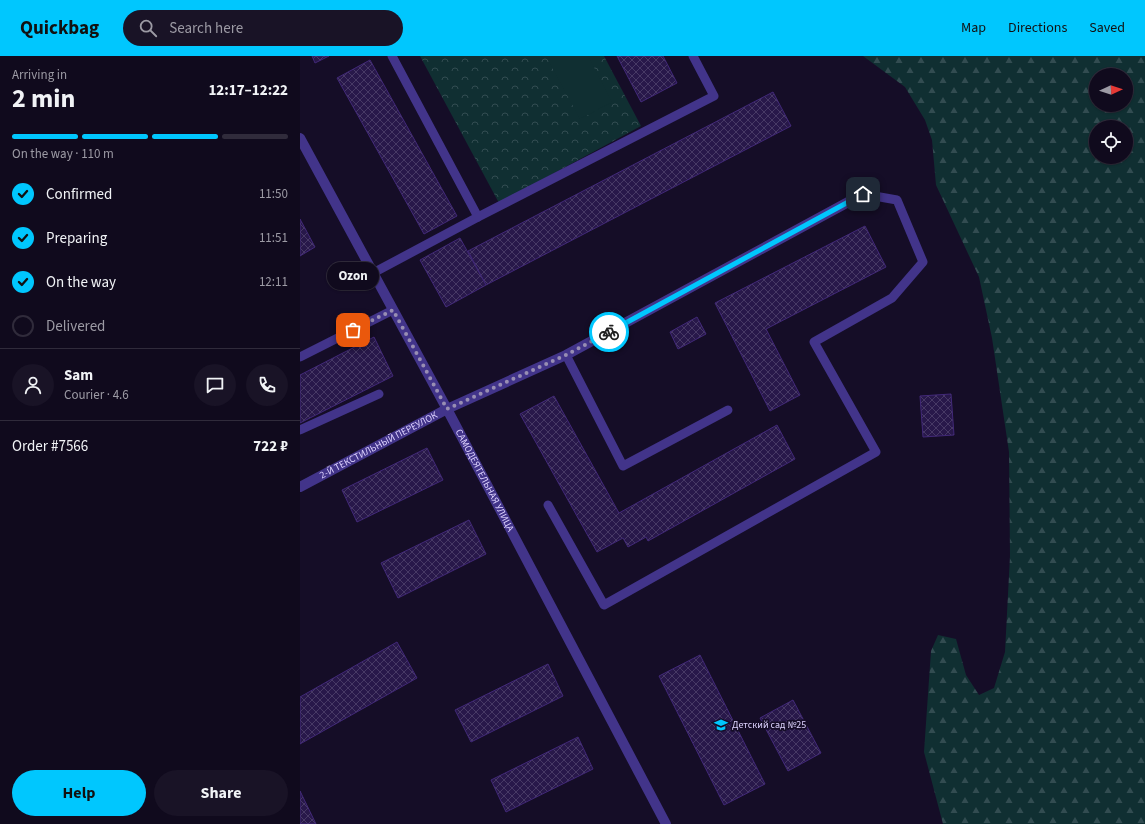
<!DOCTYPE html>
<meta charset="utf-8">
<style>
:root{--surface:#100a1d;--page:#191326;--text:#f1f3f6;--muted:#9c9aa4;--line:#302b3b;--accent:#00c7fe}
body{margin:0;font-family:"Source Sans 3",sans-serif;background:var(--page);color:var(--text);height:100vh;display:flex;flex-direction:column;font-size:15px;white-space:nowrap}
*{box-sizing:border-box;margin:0}
p{font-size:13px;color:var(--muted)}
.icon{flex:none;width:22px;height:22px;fill:none;stroke:currentColor;stroke-width:2;stroke-linecap:round;stroke-linejoin:round}
.map{position:relative;flex:1;overflow:hidden}
.side{display:flex;flex-direction:column;background:var(--surface);width:300px}
.side>*{flex:none}
.needle{width:26px;rotate:87deg}
.fabs{position:absolute;left:789px;top:12px;display:grid;gap:8px}
.fabs a{display:grid;place-items:center;width:44px;height:44px;border-radius:50%;background:var(--surface);box-shadow:0 1px 3px #0004,0 0 0 1px var(--line);font-size:20px}
.pin{position:absolute;display:grid;place-items:center;width:34px;height:34px;color:#fff;margin:-17px;border-radius:8px;box-shadow:0 2px 6px #0006}
.courier{position:absolute;display:grid;place-items:center;width:40px;height:40px;margin:-20px;border:3px solid #00c7fe;border-radius:50%;background:#fff;color:#222;box-shadow:0 1px 5px #0007}
.bubble{position:absolute;height:28px;border-radius:14px;background:var(--surface);box-shadow:0 1px 3px #0004,0 0 0 1px var(--line);font-size:13px;font-weight:700;line-height:28px;text-align:center}
.headline em{font-style:normal;font-weight:700}
.headline div{display:flex;flex-direction:column-reverse}
.headline{display:flex;align-items:center;justify-content:space-between;height:68px;padding:0 12px}
h1{font-size:26px;font-weight:700;line-height:30px}
.bar{display:grid;grid-template-columns:repeat(4,1fr);gap:6px 4px;align-content:center;height:48px;padding:0 12px}
.bar i{height:5px;border-radius:3px;background:var(--line)}
.bar .on{background:var(--accent)}
.bar p{grid-column:span 4}
.line{display:flex;align-items:center;gap:10px;padding:0 12px;border-top:1px solid var(--line)}
.line div{flex:1}
.round{display:grid;place-items:center;flex:none;width:42px;height:42px;border-radius:21px;background:var(--page)}
ol{padding:0 12px;list-style:none}
li{display:flex;align-items:center;gap:12px;height:44px}
li p{margin-inline-start:auto}
li .icon{padding:4px;border-radius:50%;background:var(--accent);color:#111;stroke-width:4}
li:last-child{color:var(--muted)}
li i{width:22px;height:22px;border:2px solid var(--line);border-radius:50%}
.button{display:flex;gap:8px;margin-top:auto;padding:8px 12px}
.button a{flex:1;height:46px;border-radius:24px;background:var(--accent);color:#111;font-size:16px;font-weight:700;line-height:46px;text-align:center}
.button a+a{background:var(--page);color:var(--text)}
header{display:flex;align-items:center;gap:24px;box-sizing:border-box;height:56px;padding:0 20px;background:var(--accent);color:#111}
header strong{font-size:19px}
nav{display:flex;gap:22px;margin-inline-start:auto;font-size:14px}
.search{width:280px;height:36px;background:var(--page);display:flex;align-items:center;gap:10px;box-sizing:border-box;padding:0 14px;border-radius:22px;color:var(--muted);font-size:15px}
main{display:flex;flex:1;min-height:0}
.map>svg:first-child{display:block}
.forest{fill:url(#forest-firs);fill-rule:evenodd}
.park{fill:url(#park-crowns)}
.pitch{fill:#102f32}
.building{fill:url(#building-cross-hatch);stroke:#412878}
.lines{fill:none;stroke-linecap:round;stroke-linejoin:round}
.lane{stroke:#42348a;stroke-width:9}
.street{stroke:#42348a;stroke-width:10}
.done{stroke:#988eb3;stroke-width:4;stroke-dasharray:0 7.2}
.route{stroke:#00c7fe;stroke-width:5}
.labels{text-anchor:middle;dominant-baseline:central;stroke-width:3.5;stroke-linejoin:round;paint-order:stroke}
.street-label{font-size:10px;fill:#ded3ff;stroke:#150d27}
.poi-label{font-size:10px;fill:#ded3ff;stroke:#150d27;text-anchor:start}
</style>
<header>
<strong>Quickbag</strong>
<div class="search"><svg class="icon" aria-label="search" viewBox="0 0 24 24"><circle cx="10" cy="10" r="6"/><path d="M15 15l6 6"/></svg>Search here</div>
<nav><a>Map</a><a>Directions</a><a>Saved</a></nav>
</header>
<main>
<section class="side">
<div class="headline"><div><h1>2 min</h1><p>Arriving in</p></div><em>12:17–12:22</em></div>
<div class="bar"><i class="on"></i><i class="on"></i><i class="on"></i><i></i><p>On the way · 110 m</p></div>
<ol>
<li><svg class="icon" aria-label="check" viewBox="0 0 24 24"><path d="M5 12l5 5 9-10"/></svg>Confirmed<p>11:50</p></li>
<li><svg class="icon" aria-label="check" viewBox="0 0 24 24"><path d="M5 12l5 5 9-10"/></svg>Preparing<p>11:51</p></li>
<li><svg class="icon" aria-label="check" viewBox="0 0 24 24"><path d="M5 12l5 5 9-10"/></svg>On the way<p>12:11</p></li>
<li><i></i>Delivered</li>
</ol>
<div class="line" style="height:72px"><a class="round"><svg class="icon" aria-label="person" viewBox="0 0 24 24"><circle cx="12" cy="8" r="4"/><path d="M4 21q1-7 8-7t8 7"/></svg></a><div><b>Sam</b><p>Courier · 4.6</p></div><a class="round"><svg class="icon" aria-label="chat" viewBox="0 0 24 24"><path d="M4 5h16v11H9l-5 4z"/></svg></a><a class="round"><svg class="icon" aria-label="phone" viewBox="0 0 24 24"><path d="M5 4h4l2 5-3 2q2 4 5 5l2-3 5 2v4C11 20 4 13 5 4z"/></svg></a></div>
<div class="line" style="height:52px"><div>Order #7566</div><b>722 ₽</b></div>
<div class="button"><a>Help</a><a>Share</a></div>
</section>
<div class="map">
<svg width="845" height="768" viewBox="0 0 845 768">
<defs>
<pattern id="forest-firs" width="22" height="20" patternUnits="userSpaceOnUse"><rect width="22" height="20" fill="#102f32"/><path d="M5 1l3.5 6h-7zM16 11l3.5 6h-7z" fill="#324c51"/></pattern>
<pattern id="park-crowns" width="20" height="18" patternUnits="userSpaceOnUse"><rect width="20" height="18" fill="#102f32"/><path d="M2 6a3 3 0 1 1 6 0M12 15a3 3 0 1 1 6 0" fill="none" stroke="#324c51"/></pattern>
<pattern id="building-cross-hatch" width="8" height="8" patternUnits="userSpaceOnUse"><rect width="8" height="8" fill="#28184a"/><path d="M0 0l8 8M0 8l8-8" fill="none" stroke="#473965"/></pattern>
</defs>
<rect width="100%" height="100%" fill="#150d27"/>
<path class="forest" d="M 563,0 L 845,0 L 845,768 L 643,768 L 624,696 L 631,595 L 638,579 L 656,583 L 666,619 L 679,639 L 694,632 L 705,596 L 710,500 L 709,396 L 692,282 L 679,221 L 636,129 L 632,84 L 625,64 L 605,31 ZM 796,19 L 826,19 L 826,49 L 796,49 ZM 796,71 L 826,71 L 826,101 L 796,101 Z"/>
<path class="park" d="M 120,0 L 304,0 L 341,70 L 199,147 Z"/>
<path class="pitch" d="M 246,0 L 288,0 L 312,46 L 280,63 Z"/>
<g class="building">
<path d="M 12,0 L 29,0 L 15,7 Z"/>
<path d="M 317,0 L 363,0 L 377,27 L 341,46 Z"/>
<path d="M 70,4 L 157,160 L 124,178 L 37,22 Z"/>
<path d="M 473,36 L 491,70 L 186,229 L 168,195 Z"/>
<path d="M 0,163 L 15,191 L 0,200 Z"/>
<path d="M 565,170 L 586,211 L 466,273 L 500,339 L 470,355 L 415,247 Z"/>
<path d="M 160,182 L 186,229 L 146,251 L 120,204 Z"/>
<path d="M 397,261 L 406,278 L 378,293 L 370,276 Z"/>
<path d="M 74,281 L 93,320 L 0,367 L 0,319 Z"/>
<path d="M 651,338 L 654,379 L 623,381 L 620,340 Z"/>
<path d="M 254,340 L 319,457 L 477,369 L 495,403 L 348,485 L 346,481 L 328,491 L 323,482 L 297,496 L 220,358 Z"/>
<path d="M 127,392 L 143,424 L 57,466 L 42,434 Z"/>
<path d="M 169,464 L 186,498 L 98,542 L 81,507 Z"/>
<path d="M 97,586 L 117,622 L 0,688 L 0,641 Z"/>
<path d="M 400,599 L 465,728 L 424,749 L 359,620 Z"/>
<path d="M 248,608 L 263,640 L 171,686 L 155,654 Z"/>
<path d="M 493,644 L 521,697 L 488,715 L 460,662 Z"/>
<path d="M 278,681 L 293,713 L 206,756 L 191,724 Z"/>
<path d="M 0,735 L 16,768 L 0,768 Z"/>
</g>
<g class="lines">
<g class="lane">
<path d="M 92,0 L 178,161"/>
<path d="M 73,217 L 178,161 L 414,40 L 393,0"/>
<path d="M 266,299 L 323,410 L 428,354"/>
<path d="M 0,301 L 93,254"/>
<path d="M 0,374 L 79,338"/>
<path d="M 248,449 L 304,549 L 576,396 L 514,286 L 592,242 L 623,206 L 597,144 L 563,138"/>
</g>
<g class="street">
<path id="s1" d="M 0,82 L 147,353 L 366,768"/>
<path id="s2" d="M 0,431 L 147,353 L 266,299 L 563,138"/>
</g>
</g>
<g class="lines">
<path class="done" d="M 53,274 L 93,254 L 147,353 L 266,299 L 309,276"/>
<path class="route" d="M 309,276 L 563,138"/>
</g>
<defs>
<g id="school-bare" transform="scale(1.08)"><path d="M0-5L7-2L0 1L-7-2ZM-4 1L0 2.5L4 1V4Q0 6-4 4Z" fill="#00c7fe" stroke="#150d27" stroke-width="2.5" paint-order="stroke"/></g>
</defs>
<g fill-rule="evenodd">
<use href="#school-bare" x="421" y="669"/>
</g>
<g class="labels">
<g class="street-label">
<text stroke="none"><textPath href="#s2" startOffset="89">2-Й ТЕКСТИЛЬНЫЙ ПЕРЕУЛОК</textPath></text>
<text stroke="none"><textPath href="#s1" startOffset="389">САМОДЕЯТЕЛЬНАЯ УЛИЦА</textPath></text>
</g>
<g class="poi-label">
<text x="432" y="669">Детский сад №25</text>
</g>
</g>
</svg>
<div class="fabs">
<a><svg class="needle" viewBox="-14 -14 28 28"><path d="M0-13l5 13h-10z" fill="#e53935"/><path d="M0 13l5-13h-10z" fill="#9c9aa4"/></svg></a>
<a><svg class="icon" aria-label="locate" viewBox="0 0 24 24"><circle cx="12" cy="12" r="6"/><path d="M12 2v4M12 18v4M2 12h4M18 12h4"/></svg></a>
</div>
<div class="pin" style="left:53px;top:274px;background:#ea580c"><svg class="icon" aria-label="bag" viewBox="0 0 24 24"><path d="M5 8h14l-1 12H6zM9 8a3 3 0 0 1 6 0"/></svg></div>
<div class="pin" style="left:563px;top:138px;background:#1f2937"><svg class="icon" aria-label="home" viewBox="0 0 24 24"><path d="M3 11l9-7 9 7M6 9v11h12V9"/></svg></div>
<div class="courier" style="left:309px;top:276px"><svg class="icon" aria-label="bike" viewBox="0 0 24 24"><circle cx="6" cy="16" r="4"/><circle cx="18" cy="16" r="4"/><path d="M6 16l4-8h5l3 8M10 8l3 8H6M13 5h3"/></svg></div>
<div class="bubble" style="left:27px;top:206px;width:52px">Ozon</div>
</div>
</main>
